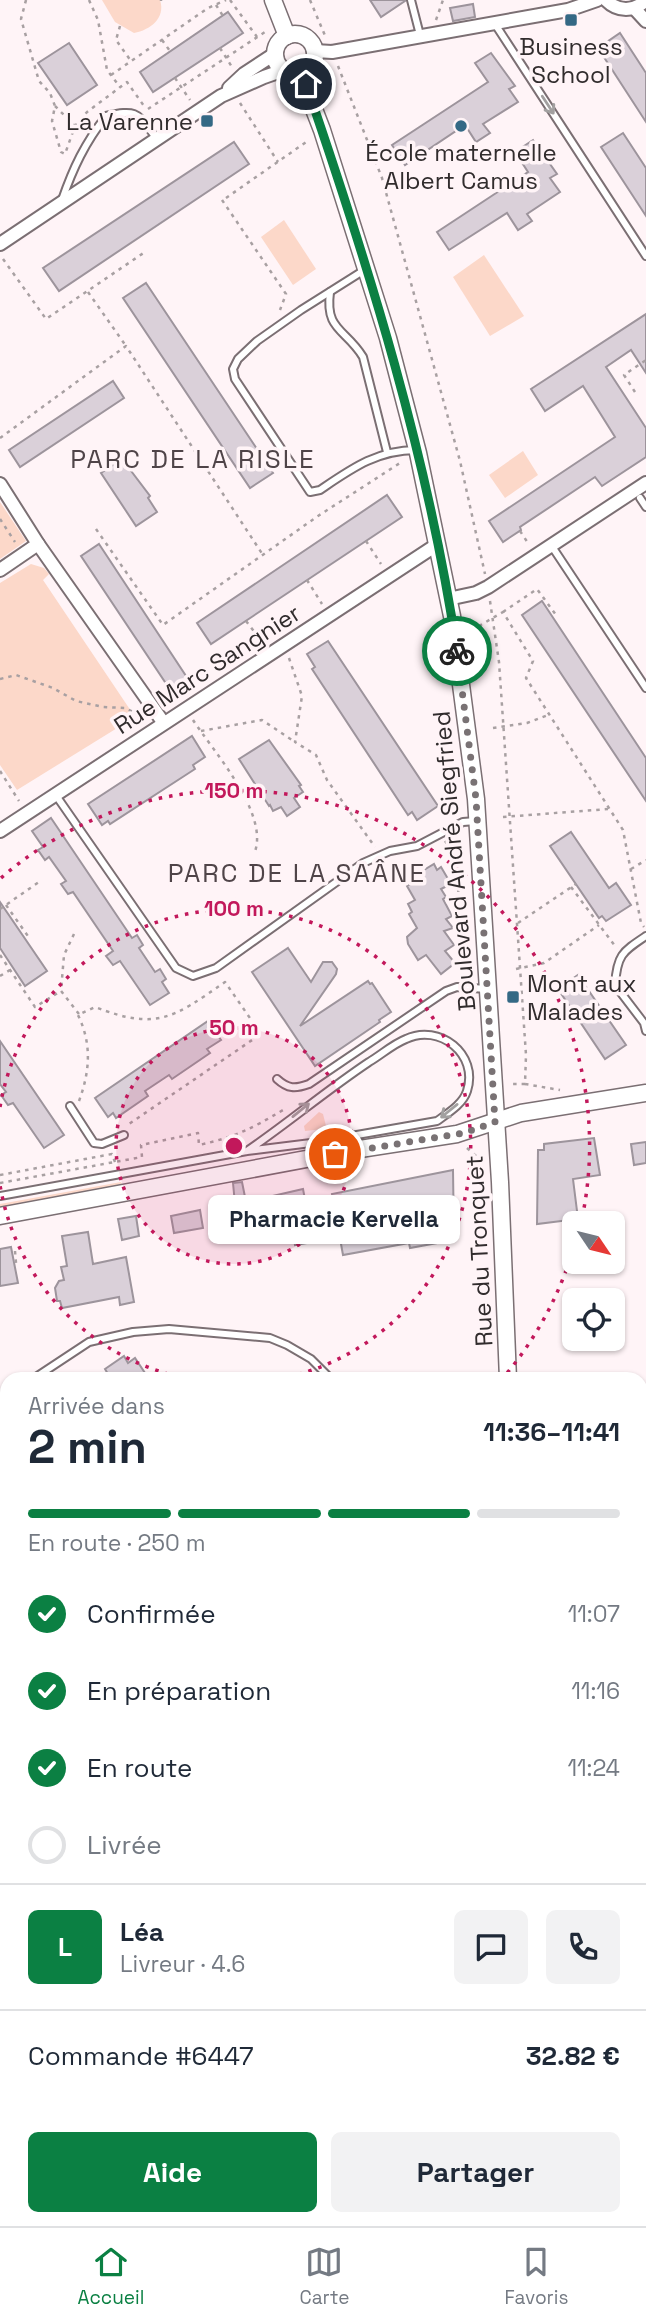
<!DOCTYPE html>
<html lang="fr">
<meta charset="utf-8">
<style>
:root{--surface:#fff;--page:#f2f2f3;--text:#1f2937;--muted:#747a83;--line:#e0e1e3;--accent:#0b8043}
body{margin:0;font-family:"Space Grotesk",sans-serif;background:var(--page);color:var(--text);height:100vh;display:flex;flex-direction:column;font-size:26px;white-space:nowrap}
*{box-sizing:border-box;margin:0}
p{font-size:23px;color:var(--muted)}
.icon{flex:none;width:38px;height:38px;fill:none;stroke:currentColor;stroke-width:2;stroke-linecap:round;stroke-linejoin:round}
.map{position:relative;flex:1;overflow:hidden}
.drawer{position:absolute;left:0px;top:1372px;width:648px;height:854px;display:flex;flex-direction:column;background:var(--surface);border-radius:21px 21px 0 0;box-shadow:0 2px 5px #0004}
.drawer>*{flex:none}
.needle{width:46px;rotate:125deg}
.tools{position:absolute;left:562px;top:1211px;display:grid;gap:14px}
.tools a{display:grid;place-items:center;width:63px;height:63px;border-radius:10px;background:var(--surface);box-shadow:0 2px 5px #0004;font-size:35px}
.pin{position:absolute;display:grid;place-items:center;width:60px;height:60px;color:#fff;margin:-30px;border:4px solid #fff;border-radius:50%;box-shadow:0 2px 7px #0007}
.courier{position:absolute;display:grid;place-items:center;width:70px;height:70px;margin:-35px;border:5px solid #0b8043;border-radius:50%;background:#fff;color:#222;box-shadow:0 2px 9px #0007}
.bubble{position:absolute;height:49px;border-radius:10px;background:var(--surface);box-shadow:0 2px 5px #0004;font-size:23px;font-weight:700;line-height:49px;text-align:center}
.headline em{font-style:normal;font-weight:700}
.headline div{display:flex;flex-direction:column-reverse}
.headline{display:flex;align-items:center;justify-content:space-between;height:119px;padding:0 28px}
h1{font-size:46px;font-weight:700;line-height:52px}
.bar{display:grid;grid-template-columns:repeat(4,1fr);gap:10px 7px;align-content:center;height:84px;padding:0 28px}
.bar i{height:9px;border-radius:5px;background:var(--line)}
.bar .current{background:var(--accent)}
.bar p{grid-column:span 4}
.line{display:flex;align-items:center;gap:18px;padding:0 28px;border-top:2px solid var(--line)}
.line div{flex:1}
.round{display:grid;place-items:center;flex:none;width:74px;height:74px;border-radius:10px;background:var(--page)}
ol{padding:0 28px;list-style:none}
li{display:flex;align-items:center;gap:21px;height:77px}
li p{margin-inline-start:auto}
li .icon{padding:7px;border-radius:50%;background:var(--accent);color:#fff;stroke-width:4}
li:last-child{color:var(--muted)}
li i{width:38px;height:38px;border:4px solid var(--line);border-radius:50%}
.primary-button{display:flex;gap:14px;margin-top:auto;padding:14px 28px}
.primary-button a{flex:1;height:80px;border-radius:10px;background:var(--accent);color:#fff;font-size:28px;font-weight:700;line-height:80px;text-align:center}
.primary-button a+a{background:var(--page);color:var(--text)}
.menu{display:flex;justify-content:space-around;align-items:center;height:98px;border-top:2px solid var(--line);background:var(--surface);font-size:19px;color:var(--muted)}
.menu a{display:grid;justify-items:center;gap:4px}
.menu .current{color:var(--accent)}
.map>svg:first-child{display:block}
.green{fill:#fcd8c9}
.building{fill:#dad0d9;stroke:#9d949c;stroke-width:2}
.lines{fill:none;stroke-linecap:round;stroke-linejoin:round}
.service-casing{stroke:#7b6f73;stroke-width:10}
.pedestrian-casing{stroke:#7b6f73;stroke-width:13}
.minor-casing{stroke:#7b6f73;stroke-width:16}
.tertiary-casing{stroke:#7b6f73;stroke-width:19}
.path{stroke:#a8a0a2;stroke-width:2.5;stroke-dasharray:3.5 5;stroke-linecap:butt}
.service{stroke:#fff;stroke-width:6}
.pedestrian{stroke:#fff;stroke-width:10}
.minor{stroke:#fff;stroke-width:12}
.tertiary{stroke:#fff;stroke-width:16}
.oneway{stroke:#a2a0a0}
.done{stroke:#797274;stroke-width:7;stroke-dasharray:0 12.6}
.route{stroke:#0b8043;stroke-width:9}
.ring{fill:none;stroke:#c2185b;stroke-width:3.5;stroke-dasharray:3.5 7}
.poi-dot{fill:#346985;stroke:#fff4f7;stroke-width:2.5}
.labels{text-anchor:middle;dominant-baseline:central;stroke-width:7;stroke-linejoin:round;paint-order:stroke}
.poi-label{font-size:24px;fill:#312c2d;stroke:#fff4f7}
.street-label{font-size:24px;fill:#312c2d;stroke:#fff4f7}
.neighbourhood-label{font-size:26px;letter-spacing:2px;fill:#4f4448;stroke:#fff4f7}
.centre{fill:#c2185b;stroke:#fff4f7;stroke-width:3.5}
.ring-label{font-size:21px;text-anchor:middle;font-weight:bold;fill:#c2185b;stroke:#fff4f7;stroke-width:7;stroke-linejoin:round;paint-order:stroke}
</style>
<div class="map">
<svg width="646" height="2226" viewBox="0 0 646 2226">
<rect width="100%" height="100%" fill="#fff4f7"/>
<g class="green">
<path d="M 102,0 L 160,0 C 166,18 150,30 134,33 L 115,22 Z"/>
<path d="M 284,220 L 316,269 L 293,285 L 261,237 Z"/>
<path d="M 484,255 L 524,316 L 490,336 L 453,277 Z"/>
<path d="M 523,451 L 538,475 L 505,498 L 489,475 Z"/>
<path d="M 0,502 L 26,541 L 0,559 Z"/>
<path d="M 31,564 L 44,568 L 49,574 L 43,580 L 135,717 L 17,790 L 0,765 L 0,583 Z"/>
<path d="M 319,1112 L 323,1114 L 326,1126 L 324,1129 L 305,1131 L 304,1126 Z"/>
<path d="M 121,1182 L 123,1186 L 0,1208 L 0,1204 Z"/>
<path d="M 0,1625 L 7,1635 L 7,2219 L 113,2219 L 118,2226 L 0,2226 Z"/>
</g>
<g class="building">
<path d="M 370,0 L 405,0 L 405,1 L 381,17 Z"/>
<path d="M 473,4 L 475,17 L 453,21 L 450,8 Z"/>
<path d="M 228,12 L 243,33 L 153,92 L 140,72 Z"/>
<path d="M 620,33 L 646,73 L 646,122 L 598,48 Z"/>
<path d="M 69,43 L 97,85 L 67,105 L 38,63 Z"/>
<path d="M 491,53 L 515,86 L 509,89 L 518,102 L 483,124 L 490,133 L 476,142 L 465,125 L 405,165 L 392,145 L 488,82 L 475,63 Z"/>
<path d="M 623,133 L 646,168 L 646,216 L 601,147 Z"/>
<path d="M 533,140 L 557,174 L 550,178 L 560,192 L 527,214 L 532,221 L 518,230 L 507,213 L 449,250 L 437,232 L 528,172 L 515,152 Z"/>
<path d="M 234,142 L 249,164 L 59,291 L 43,268 Z"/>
<path d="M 146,283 L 273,473 L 250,488 L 123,298 Z"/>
<path d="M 646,314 L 646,373 L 631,350 L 606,367 L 646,428 L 646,457 L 602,486 L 595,477 L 520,527 L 521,530 L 503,542 L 489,521 L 615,437 L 583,386 L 545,411 L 531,389 Z"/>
<path d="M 113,381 L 124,398 L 20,467 L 9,450 Z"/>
<path d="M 122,459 L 150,496 L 148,498 L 157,512 L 136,526 L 101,473 Z"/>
<path d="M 387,495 L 402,517 L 211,644 L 197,623 Z"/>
<path d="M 99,544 L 190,682 L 173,694 L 81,556 Z"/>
<path d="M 542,601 L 646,758 L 646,801 L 522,615 Z"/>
<path d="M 328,641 L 438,806 L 417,820 L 412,812 L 408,815 L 312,669 L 315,667 L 307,654 Z"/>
<path d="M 192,736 L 205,757 L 193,765 L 195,769 L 110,824 L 108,821 L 102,825 L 88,804 Z"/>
<path d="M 269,740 L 301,785 L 299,786 L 303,792 L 294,798 L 300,807 L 287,816 L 281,807 L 273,811 L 270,805 L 269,806 L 239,759 Z"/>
<path d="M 51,818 L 132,938 L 137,935 L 143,945 L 139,948 L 155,972 L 160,969 L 166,979 L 162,982 L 169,993 L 150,1005 L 120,961 L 113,965 L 106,956 L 113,951 L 73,892 L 68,894 L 61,884 L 66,881 L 49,857 L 45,860 L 38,850 L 43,847 L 32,831 Z"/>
<path d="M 571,832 L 609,888 L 616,883 L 631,905 L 606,921 L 602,916 L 599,918 L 550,846 Z"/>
<path d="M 434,864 L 437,870 L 441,867 L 451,884 L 441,889 L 446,897 L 443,899 L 452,916 L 446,919 L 453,928 L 444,931 L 454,945 L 445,951 L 455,963 L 441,974 L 426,955 L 418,960 L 408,944 L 407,937 L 417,928 L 409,914 L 412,912 L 408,904 L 415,900 L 407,886 L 422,877 L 419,873 Z"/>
<path d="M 0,902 L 47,971 L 25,986 L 0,948 Z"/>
<path d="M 288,948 L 311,982 L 323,962 L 332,962 L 337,969 L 336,974 L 300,1026 L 368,981 L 370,984 L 372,983 L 391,1012 L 379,1020 L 380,1022 L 315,1066 L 252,972 Z"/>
<path d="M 578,975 L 626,1045 L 605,1059 L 558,989 Z"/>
<path d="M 208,1021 L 221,1040 L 207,1049 L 210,1053 L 172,1079 L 169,1075 L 145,1091 L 148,1096 L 116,1118 L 113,1113 L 108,1117 L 95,1098 Z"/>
<path d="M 0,1041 L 64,1135 L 44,1148 L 13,1103 L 8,1105 L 1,1095 L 6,1092 L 0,1084 Z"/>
<path d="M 594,1138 L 600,1175 L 573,1179 L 578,1219 L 537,1224 L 538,1150 L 544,1150 L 544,1144 Z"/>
<path d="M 646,1142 L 646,1163 L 634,1165 L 631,1144 Z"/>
<path d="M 453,1170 L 454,1240 L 410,1248 L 409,1243 L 343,1255 L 332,1194 Z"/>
<path d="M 242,1182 L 246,1202 L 303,1189 L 313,1242 L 295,1245 L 292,1227 L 247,1234 L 245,1222 L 228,1225 L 224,1206 L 235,1204 L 233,1183 Z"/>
<path d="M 200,1210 L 203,1228 L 174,1233 L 171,1216 Z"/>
<path d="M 136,1216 L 139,1236 L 122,1240 L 118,1219 Z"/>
<path d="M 88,1232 L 93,1264 L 126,1257 L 134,1302 L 120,1305 L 119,1297 L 62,1308 L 60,1301 L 57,1301 L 55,1288 L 59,1281 L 64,1280 L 61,1267 L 67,1266 L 62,1236 Z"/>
<path d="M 11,1247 L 18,1283 L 0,1286 L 0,1249 Z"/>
<path d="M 124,1356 L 128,1363 L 135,1358 L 149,1379 L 111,1379 L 105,1369 Z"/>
</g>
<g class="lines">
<g class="service-casing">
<g id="service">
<path d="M 411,0 L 420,35"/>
<path d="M 495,24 L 646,256"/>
<path d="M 62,200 C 73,168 85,143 106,116 C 139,109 137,113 157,139"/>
<path d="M 366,269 L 301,310 L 257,341 L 238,359 L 233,369 L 235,379 L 310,492 L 320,490 C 351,469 377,450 416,450"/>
<path d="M 330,292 C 325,331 345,328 363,357 L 387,452"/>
<path d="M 640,498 L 646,507"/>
<path d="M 551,545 L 646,688"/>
<path d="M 55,794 L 176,968 L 193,976 L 216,968 L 363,863 L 390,851 L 417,846 L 463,822 L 476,821"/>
<path d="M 646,936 C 622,952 617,955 615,985 L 644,1023 L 646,1031"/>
<path d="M 277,1079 C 288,1089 295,1089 309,1084 L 446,991 L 457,987 L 487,989"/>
<path d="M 70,1106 L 94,1143 L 102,1144 L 124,1135"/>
<path d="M 0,1196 L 247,1151 L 311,1143 L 437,1121 C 448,1113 463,1104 467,1091 C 479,1054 439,1023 406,1039 C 393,1044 381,1055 369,1062 C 327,1090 288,1123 247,1151"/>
<path d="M 33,1379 L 89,1342 L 133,1332 L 169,1329 L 270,1338 L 287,1345 L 311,1359 L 331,1379"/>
<path d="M 0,1401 L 7,1396"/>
<path d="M 0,1554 L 7,1565"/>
<path d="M 646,1725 L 646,1728"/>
<path d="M 640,2054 L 646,2054"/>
<path d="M 640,2105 L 646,2105"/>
<path d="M 234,2219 L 234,2226"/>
<path d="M 319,2219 L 320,2226"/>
</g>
</g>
<g class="pedestrian-casing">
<path id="pedestrian" d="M 0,1718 L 7,1713"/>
</g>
<g class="minor-casing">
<g id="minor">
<path d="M 606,0 C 618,12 634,12 646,0"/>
<path d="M 634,8 L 646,21"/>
<path d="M 315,51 L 332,52 L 568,10 L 597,0"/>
<path d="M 229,88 L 244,74 L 276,53"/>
<path d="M 0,244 L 221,96 L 264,77 L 284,70"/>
<path d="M 0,484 L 38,544 L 163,722"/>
<path d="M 0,570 L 38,544"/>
<path d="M 448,599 L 476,593 L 488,587 L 646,483"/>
<path d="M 0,831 L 438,544"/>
<path d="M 640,1706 L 646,1706"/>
<path d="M 456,2226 L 466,2219"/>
</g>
</g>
<g class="tertiary-casing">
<g id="tertiary">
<path d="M 273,0 L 287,36"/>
<circle cx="295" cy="54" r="20"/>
<path d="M 300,73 L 322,130 L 388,338 L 418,453 L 452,616 L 476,799 L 500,1182 L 508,1379"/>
<path d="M 0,1216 L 360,1149 L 457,1134 L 521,1113 L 646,1093"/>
<path d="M 532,2219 L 532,2226"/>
<path d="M 550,2219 L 551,2226"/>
</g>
</g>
<g class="path">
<path d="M 26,0 L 21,19 L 39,81 L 50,93 L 55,106 L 52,121 L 61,152 L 65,154 L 75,126 L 87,112 L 127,82 L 144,106"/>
<path d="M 89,0 L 98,20 L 107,70 L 120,87"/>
<path d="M 230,0 L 257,37"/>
<path d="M 310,0 L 326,38"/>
<path d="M 161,1 L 161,0"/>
<path d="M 216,5 L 223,16"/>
<path d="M 436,20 L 443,0"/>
<path d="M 120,26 L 116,40 L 131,61"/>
<path d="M 162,40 L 170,51"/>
<path d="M 220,48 L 232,67"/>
<path d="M 338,66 L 382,178 L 460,461 L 485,574"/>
<path d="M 111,75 L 208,8 L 226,0"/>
<path d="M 175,78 L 190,100"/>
<path d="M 240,103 L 278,162"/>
<path d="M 55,106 L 75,126"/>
<path d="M 148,109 L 268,30"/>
<path d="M 226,198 L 309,140"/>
<path d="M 222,200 L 286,294 L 280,310"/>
<path d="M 3,259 L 46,319 L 145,252"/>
<path d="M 88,292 L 126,346"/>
<path d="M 635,392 L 624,375 L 646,360"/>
<path d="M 0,438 L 126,346 L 263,555"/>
<path d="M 0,519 L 15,542"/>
<path d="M 96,529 L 163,625 L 318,516 L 400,463"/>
<path d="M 520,531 L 528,543 L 530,542"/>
<path d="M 366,541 L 381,564"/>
<path d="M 307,580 L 322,604"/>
<path d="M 490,601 L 499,662 L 526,1055 L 525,1084 L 509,1084"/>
<path d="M 503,612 L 537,589 L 556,615"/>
<path d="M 246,621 L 263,643"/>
<path d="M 479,626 L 503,612 L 533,661 L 526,678 L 623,830 L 641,923 L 644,927"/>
<path d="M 289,658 L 302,696 L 295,742 L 316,755 L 327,780 L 375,847"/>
<path d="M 0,679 L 16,675 L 53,688 L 76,701 L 103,707 L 125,708 L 133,712 L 139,712"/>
<path d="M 193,720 C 213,751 271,815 254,854"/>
<path d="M 493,728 L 527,723 L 548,715"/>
<path d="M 201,731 L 262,720 L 295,742"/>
<path d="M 0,771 L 19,801"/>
<path d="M 503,817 L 608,809"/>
<path d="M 445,841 L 456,856 L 464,978"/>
<path d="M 631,869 L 646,860"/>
<path d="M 571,887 L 615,946"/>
<path d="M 6,905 L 30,939"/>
<path d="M 0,909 L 39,882"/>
<path d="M 518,923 L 576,884"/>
<path d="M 74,934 L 64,955 L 61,991 L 79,1014"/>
<path d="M 0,955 L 35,1007 L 61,991"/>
<path d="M 516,969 L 544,963 L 599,925"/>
<path d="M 0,976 L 10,970"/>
<path d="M 525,1084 L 560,1090"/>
<path d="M 79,1101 C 90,1071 92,1044 78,1015 L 95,1007 C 157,1031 173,1018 225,982 L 261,1034 L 126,1126"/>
<path d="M 467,1148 L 483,1162"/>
<path d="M 0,1175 L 112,1154 L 115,1162"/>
<path d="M 0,1183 L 142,1157 L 141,1145 L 198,1133 L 199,1145 C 235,1137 251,1129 283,1110"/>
<path d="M 15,1251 L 16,1263"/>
<path d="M 0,1597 L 7,1607"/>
<path d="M 0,1612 L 7,1623"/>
<path d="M 0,1780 L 7,1783"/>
<path d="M 415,2219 L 420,2226"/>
<path d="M 424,2219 L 429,2226"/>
</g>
<use href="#service" class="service"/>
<use href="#pedestrian" class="pedestrian"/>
<use href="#minor" class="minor"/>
<use href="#tertiary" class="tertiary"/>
</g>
<defs><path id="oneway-shaft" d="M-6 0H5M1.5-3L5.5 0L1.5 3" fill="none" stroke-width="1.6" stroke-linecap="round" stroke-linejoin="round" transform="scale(1.75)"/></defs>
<g class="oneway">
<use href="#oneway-shaft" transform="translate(548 105) rotate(57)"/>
<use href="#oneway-shaft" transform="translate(301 1110) rotate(-39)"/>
<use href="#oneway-shaft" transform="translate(449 1111) rotate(141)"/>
</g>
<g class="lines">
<path class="done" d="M 335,1154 L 464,1133 L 495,1122 L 476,799 L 457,651"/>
<path class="route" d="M 306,84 C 370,270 428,457 457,651"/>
</g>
<circle cx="234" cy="1146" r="118" fill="#c2185b" fill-opacity=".12"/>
<g class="ring">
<circle cx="234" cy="1146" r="118"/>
<path d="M189 1379A237 237 0 0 1 0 1185M0 1107A237 237 0 1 1 279 1379"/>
<path d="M573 1250A355 355 0 0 1 502 1379M1 878A355 355 0 0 1 581 1223"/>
</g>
<g class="poi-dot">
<rect x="564" y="13" width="14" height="14" rx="3.5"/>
<rect x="200" y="114" width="14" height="14" rx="3.5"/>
<circle cx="461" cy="126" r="7"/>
<rect x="506" y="990" width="14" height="14" rx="3.5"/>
</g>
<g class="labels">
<g class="poi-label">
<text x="571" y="46">Business<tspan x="571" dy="28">School</tspan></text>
<text x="193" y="121" text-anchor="end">La Varenne</text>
<text x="461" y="152">École maternelle<tspan x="461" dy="28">Albert Camus</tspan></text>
<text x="527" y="983" text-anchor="start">Mont aux<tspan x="527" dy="28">Malades</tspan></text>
</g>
<g class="street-label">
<text transform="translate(207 669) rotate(-33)">Rue Marc Sangnier</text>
<text transform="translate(454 861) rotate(-95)">Boulevard André Siegfried</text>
<text transform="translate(479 1251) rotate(-93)">Rue du Tronquet</text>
</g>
<g class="neighbourhood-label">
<text x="193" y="459">PARC DE LA RISLE</text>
<text x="297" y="873">PARC DE LA SAÂNE</text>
</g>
</g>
<circle cx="234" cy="1146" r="10" class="centre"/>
<g class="ring-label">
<text x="234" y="798">150 m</text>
<text x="234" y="916">100 m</text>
<text x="234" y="1035">50 m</text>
</g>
</svg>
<div class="tools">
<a><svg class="needle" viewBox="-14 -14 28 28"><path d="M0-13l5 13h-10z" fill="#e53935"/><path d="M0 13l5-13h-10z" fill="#747a83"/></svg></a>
<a><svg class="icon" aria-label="locate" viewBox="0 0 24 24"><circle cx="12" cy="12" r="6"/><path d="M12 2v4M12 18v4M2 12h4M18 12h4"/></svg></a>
</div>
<div class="pin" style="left:335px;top:1154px;background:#ea580c"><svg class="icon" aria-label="bag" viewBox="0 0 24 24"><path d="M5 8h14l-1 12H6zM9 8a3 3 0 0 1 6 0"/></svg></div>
<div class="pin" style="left:306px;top:84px;background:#1f2937"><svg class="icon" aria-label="home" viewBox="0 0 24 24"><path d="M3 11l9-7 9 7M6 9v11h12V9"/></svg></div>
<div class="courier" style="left:457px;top:651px"><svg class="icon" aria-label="bike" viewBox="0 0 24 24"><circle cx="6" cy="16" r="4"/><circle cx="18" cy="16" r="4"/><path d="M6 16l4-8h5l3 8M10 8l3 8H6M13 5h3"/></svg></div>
<div class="bubble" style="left:208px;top:1195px;width:252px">Pharmacie Kervella</div>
<section class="drawer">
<div class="headline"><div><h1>2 min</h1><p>Arrivée dans</p></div><em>11:36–11:41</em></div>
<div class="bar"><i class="current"></i><i class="current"></i><i class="current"></i><i></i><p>En route · 250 m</p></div>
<ol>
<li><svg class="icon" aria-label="check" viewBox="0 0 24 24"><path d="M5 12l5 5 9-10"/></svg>Confirmée<p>11:07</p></li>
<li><svg class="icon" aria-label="check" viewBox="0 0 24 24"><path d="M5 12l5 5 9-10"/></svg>En préparation<p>11:16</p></li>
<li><svg class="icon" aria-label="check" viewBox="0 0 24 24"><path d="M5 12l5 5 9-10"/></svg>En route<p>11:24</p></li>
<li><i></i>Livrée</li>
</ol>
<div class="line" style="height:126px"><b class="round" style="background:var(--accent);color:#fff">L</b><div><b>Léa</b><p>Livreur · 4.6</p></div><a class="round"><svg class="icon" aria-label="chat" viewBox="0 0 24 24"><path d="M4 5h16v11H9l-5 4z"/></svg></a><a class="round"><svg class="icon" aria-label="phone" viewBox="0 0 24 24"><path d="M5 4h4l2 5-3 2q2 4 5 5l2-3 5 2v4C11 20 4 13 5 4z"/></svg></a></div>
<div class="line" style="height:91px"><div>Commande #6447</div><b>32.82 €</b></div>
<div class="primary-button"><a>Aide</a><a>Partager</a></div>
</section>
</div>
<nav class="menu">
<a class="current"><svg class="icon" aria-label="home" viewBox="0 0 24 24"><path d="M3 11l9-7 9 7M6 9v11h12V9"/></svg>Accueil</a>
<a><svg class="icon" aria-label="map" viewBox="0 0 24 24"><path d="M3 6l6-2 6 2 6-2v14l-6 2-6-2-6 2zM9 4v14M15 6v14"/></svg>Carte</a>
<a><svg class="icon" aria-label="saved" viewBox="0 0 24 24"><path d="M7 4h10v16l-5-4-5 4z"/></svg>Favoris</a>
</nav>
